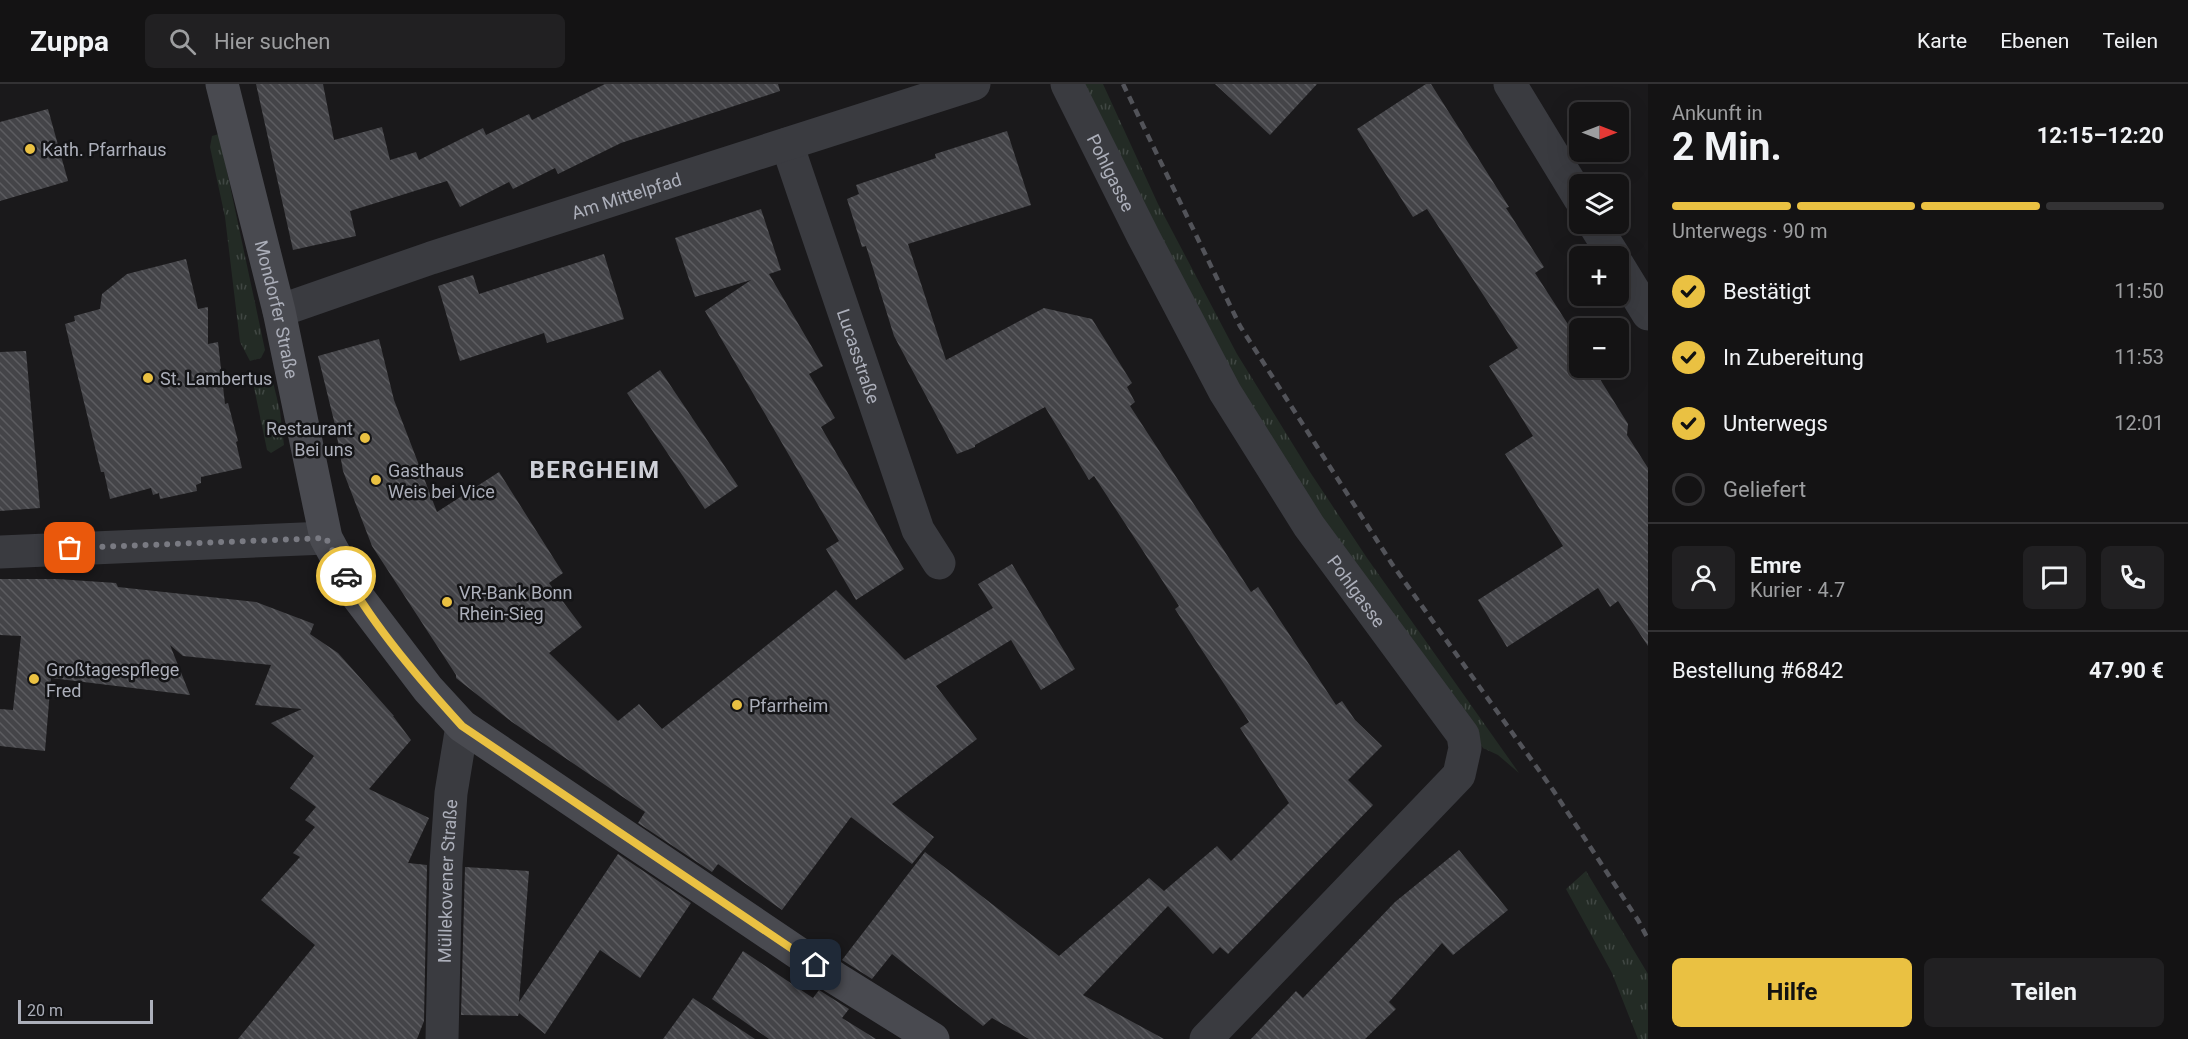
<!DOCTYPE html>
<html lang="de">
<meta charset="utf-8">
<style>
:root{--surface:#141314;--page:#212022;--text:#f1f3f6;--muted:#9d9ea0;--line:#333234;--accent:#eac142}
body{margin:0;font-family:Roboto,sans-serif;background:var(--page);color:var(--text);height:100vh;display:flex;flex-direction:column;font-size:22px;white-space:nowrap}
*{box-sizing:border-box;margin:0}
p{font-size:20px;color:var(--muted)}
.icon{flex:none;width:33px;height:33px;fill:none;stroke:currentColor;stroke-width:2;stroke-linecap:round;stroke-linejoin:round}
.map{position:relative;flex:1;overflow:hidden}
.side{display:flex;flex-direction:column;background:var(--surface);width:540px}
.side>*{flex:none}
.needle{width:39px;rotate:90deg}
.controls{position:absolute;left:1569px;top:18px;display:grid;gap:12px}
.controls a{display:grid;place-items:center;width:60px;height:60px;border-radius:9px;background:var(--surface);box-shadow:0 6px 24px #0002,0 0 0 2px var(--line);font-size:30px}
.scale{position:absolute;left:18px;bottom:15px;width:135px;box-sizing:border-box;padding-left:6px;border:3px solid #acafba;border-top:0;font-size:16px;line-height:21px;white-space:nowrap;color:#acafba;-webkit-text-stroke:4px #141416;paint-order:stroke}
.pin{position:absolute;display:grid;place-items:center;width:51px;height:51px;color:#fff;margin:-26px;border-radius:12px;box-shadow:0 3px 9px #0006}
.courier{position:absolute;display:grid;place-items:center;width:60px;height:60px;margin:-30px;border:4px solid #eac142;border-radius:50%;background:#fff;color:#222;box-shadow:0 2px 8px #0007}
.summary em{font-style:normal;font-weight:700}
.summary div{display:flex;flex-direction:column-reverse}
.summary{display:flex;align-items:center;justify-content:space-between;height:102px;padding:0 24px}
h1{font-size:39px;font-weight:700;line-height:45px}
.bar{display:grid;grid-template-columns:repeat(4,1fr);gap:9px 6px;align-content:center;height:72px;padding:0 24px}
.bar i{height:8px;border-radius:4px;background:var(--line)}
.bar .selected{background:var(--accent)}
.bar p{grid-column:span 4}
.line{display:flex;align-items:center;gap:15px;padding:0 24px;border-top:2px solid var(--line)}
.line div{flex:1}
.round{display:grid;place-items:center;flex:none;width:63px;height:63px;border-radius:9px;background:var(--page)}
ol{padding:0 24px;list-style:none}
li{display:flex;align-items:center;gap:18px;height:66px}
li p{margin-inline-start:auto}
li .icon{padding:6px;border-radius:50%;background:var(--accent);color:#111;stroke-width:4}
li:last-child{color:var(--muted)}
li i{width:33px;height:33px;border:3px solid var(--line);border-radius:50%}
.action{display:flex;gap:12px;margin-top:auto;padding:12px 24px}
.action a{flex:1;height:69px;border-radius:9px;background:var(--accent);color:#111;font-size:24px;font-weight:700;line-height:69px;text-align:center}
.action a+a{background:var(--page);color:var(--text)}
header{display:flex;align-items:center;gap:36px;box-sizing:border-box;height:84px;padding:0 30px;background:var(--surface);border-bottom:2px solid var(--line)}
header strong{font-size:28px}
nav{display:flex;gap:33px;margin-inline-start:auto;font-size:21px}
.search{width:420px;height:54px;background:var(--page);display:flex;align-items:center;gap:15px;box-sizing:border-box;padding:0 21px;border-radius:9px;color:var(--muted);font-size:22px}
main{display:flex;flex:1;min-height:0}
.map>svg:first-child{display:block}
.grass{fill:url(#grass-tufts)}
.building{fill:url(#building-back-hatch)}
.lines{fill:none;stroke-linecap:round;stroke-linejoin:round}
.street{stroke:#3a3b40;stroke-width:33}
.secondary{stroke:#494a50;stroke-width:33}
.rail{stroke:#525359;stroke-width:4.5;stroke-dasharray:8 6;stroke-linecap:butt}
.done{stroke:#797a82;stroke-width:6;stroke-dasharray:0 10.8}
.route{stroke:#eac142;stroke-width:8}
.poi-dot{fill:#eac142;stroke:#141416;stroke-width:2}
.labels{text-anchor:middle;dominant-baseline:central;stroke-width:5;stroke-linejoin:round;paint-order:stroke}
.poi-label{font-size:18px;fill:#acafba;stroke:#141416;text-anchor:start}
.street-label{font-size:18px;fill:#acafba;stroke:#141416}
.district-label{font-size:24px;font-weight:bold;letter-spacing:1.5px;fill:#cdcfd7;stroke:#141416}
</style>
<header>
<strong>Zuppa</strong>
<div class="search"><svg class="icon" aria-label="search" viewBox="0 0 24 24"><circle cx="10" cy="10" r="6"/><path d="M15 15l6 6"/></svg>Hier suchen</div>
<nav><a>Karte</a><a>Ebenen</a><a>Teilen</a></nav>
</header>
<main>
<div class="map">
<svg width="1648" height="955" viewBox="0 0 1648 955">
<defs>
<pattern id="grass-tufts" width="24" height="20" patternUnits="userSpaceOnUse" patternTransform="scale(1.5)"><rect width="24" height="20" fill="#232b25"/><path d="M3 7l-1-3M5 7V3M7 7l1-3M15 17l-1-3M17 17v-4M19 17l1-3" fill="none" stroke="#404743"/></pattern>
<pattern id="building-back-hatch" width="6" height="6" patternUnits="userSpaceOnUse" patternTransform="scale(1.5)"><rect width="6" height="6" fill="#444448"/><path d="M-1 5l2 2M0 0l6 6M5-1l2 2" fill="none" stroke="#5c5c60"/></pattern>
</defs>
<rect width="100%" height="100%" fill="#1a191b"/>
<g class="grass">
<path d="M 1077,0 L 1103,0 L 1158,120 L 1237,270 L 1310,388 L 1367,474 L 1519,689 L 1498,671 L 1483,664 L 1352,481 L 1223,285 Z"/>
<path d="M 219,50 L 265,266 L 261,274 L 250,277 L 240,258 L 225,133 L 210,63 L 212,52 Z"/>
<path d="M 263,290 L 272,294 L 280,327 L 284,361 L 271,369 L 267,366 L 252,294 Z"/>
<path d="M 1586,787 L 1648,890 L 1648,955 L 1638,955 L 1612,889 L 1566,805 Z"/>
</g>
<g class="building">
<path d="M 256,0 L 323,0 L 334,56 L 382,43 L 390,76 L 416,68 L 419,76 L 483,44 L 486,51 L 529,30 L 532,36 L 605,0 L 778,0 L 780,7 L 621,59 L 558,90 L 555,84 L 513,105 L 509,98 L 460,123 L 447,97 L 350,127 L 356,152 L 293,166 Z"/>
<path d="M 1215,0 L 1317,0 L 1270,51 Z"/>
<path d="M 1426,0 L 1431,0 L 1509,123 L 1506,124 L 1544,183 L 1535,189 L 1580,259 L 1580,284 L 1593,284 L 1628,340 L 1627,351 L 1648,384 L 1648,562 L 1618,517 L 1610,523 L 1598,504 L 1507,563 L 1478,516 L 1563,462 L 1505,370 L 1533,352 L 1489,282 L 1518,264 L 1427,125 L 1413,133 L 1357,45 Z"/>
<path d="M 48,25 L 68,97 L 0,117 L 0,38 Z"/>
<path d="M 1007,47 L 1031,121 L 908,160 L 946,276 L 1044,224 L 1092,235 L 1132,299 L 1127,303 L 1135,318 L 1130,322 L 1251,508 L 1258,503 L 1336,621 L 1342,617 L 1355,636 L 1382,662 L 1348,696 L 1373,721 L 1228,870 L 1220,863 L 1213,870 L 1168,822 L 1083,911 L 1164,955 L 1029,955 L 992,934 L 983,942 L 892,870 L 872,895 L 842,876 L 925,768 L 1059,872 L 1149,794 L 1164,807 L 1217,762 L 1231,777 L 1289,719 L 1240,644 L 1249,638 L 1175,525 L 1179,522 L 1094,392 L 1089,396 L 1045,323 L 975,361 L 975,363 L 957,370 L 894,252 L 866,162 L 862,163 L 847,115 L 859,110 L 856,101 L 936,74 L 935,70 Z"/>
<path d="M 761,125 L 781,186 L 769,190 L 823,282 L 809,290 L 835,334 L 821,343 L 904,485 L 856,516 L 826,465 L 839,457 L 705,227 L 751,196 L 695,213 L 675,154 Z"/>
<path d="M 604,170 L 624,235 L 547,259 L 544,249 L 460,277 L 438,202 L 473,191 L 479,210 Z"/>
<path d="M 186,175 L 198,225 L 208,223 L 208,260 L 218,258 L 225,320 L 228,319 L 238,357 L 236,358 L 242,384 L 201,393 L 201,399 L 196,401 L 197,407 L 160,415 L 159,409 L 153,411 L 151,404 L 110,415 L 104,388 L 101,388 L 65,240 L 75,237 L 74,232 L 100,225 L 102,210 L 127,190 Z"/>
<path d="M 379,255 L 394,316 L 437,428 L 499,388 L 563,489 L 549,499 L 582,543 L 549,569 L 618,637 L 639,620 L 662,645 L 836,506 L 905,576 L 993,524 L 978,500 L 1012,480 L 1075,585 L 1041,606 L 1011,556 L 936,602 L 977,655 L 892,720 L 934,753 L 912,780 L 851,733 L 782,826 L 718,780 L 712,788 L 638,739 L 645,728 L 512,638 L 456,594 L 456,591 L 372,462 L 343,387 L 335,341 L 318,272 Z"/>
<path d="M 26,267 L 40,424 L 0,427 L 0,268 Z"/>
<path d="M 660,286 L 738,402 L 705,425 L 627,309 Z"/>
<path d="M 0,495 L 57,495 L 116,499 L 118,503 L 256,518 L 314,540 L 310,550 L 338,569 L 394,632 L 393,632 L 411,656 L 369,705 L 429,734 L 408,779 L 427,781 L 424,937 L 417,955 L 238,955 L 315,861 L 261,816 L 300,773 L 293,769 L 315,743 L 305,736 L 316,723 L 290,704 L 314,672 L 271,639 L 302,625 L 255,621 L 271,581 L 183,572 L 170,561 L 190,611 L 51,594 L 45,667 L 0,662 L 0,625 L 13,626 L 21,552 L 0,551 Z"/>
<path d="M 1459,766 L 1508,826 L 1453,871 L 1442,859 L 1389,918 L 1396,925 L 1365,955 L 1251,955 L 1296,907 L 1303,914 L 1395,818 Z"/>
<path d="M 618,770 L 691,819 L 640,894 L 600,866 L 545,950 L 519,929 L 518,932 L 461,931 L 465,783 L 529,787 L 519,918 Z"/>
<path d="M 743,867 L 813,914 L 819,906 L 849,925 L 842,934 L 876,955 L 769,955 L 712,915 Z"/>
<path d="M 693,914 L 755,955 L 663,955 Z"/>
</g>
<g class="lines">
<g class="street">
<path id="s1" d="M 1067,0 L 1143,152 L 1225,308 L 1309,442 L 1463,651 L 1465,664 L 1459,691 L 1206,955"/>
<path d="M 1510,0 L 1580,115"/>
<path id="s2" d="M 787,60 L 918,446 L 939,479"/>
<path d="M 1594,140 L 1614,172"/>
<path d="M 1618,181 L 1648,230"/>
<path id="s3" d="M 279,227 L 431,174 L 974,0"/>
<path d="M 0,468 L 326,454"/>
<path id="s4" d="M 442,955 L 446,780 L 451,709 L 462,642"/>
</g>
<path class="secondary" id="s5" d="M 222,0 L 279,227 L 326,454 L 358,513 L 428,605 L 462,642 L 835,894 L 933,955"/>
<path class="rail" d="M 1123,0 L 1240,242 L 1392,480 L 1553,706 L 1638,836 L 1648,855"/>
</g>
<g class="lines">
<path class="done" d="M 70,464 L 326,454 L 346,492"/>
<path class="route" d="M 346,492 C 375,544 422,598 462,642 L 816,881"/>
</g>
<g class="poi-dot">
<circle cx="30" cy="65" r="6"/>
<circle cx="148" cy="294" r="6"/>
<circle cx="365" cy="354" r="6"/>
<circle cx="376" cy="396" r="6"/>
<circle cx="447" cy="518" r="6"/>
<circle cx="34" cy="595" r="6"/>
<circle cx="737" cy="621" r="6"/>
</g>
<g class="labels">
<g class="poi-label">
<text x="42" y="65">Kath. Pfarrhaus</text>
<text x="160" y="294">St. Lambertus</text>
<text x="353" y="344" text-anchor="end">Restaurant<tspan x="353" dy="21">Bei uns</tspan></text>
<text x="388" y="386">Gasthaus<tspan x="388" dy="21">Weis bei Vice</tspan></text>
<text x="459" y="508">VR-Bank Bonn<tspan x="459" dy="21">Rhein-Sieg</tspan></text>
<text x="46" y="585">Großtagespflege<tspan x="46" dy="21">Fred</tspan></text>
<text x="749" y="621">Pfarrheim</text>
</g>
<g class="street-label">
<text stroke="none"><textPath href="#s1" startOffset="99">Pohlgasse</textPath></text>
<text stroke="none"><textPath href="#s3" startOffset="366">Am Mittelpfad</textPath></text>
<text stroke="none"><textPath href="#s5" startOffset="232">Mondorfer Straße</textPath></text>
<text stroke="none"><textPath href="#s2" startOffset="224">Lucasstraße</textPath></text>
<text stroke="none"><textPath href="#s1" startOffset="585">Pohlgasse</textPath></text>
<text stroke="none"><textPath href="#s4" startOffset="158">Müllekovener Straße</textPath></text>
</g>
<g class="district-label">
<text x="595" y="386">BERGHEIM</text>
</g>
</g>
</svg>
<div class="controls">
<a><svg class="needle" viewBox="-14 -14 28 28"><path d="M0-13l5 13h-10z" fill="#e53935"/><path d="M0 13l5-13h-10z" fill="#9d9ea0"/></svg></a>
<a><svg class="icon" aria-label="layers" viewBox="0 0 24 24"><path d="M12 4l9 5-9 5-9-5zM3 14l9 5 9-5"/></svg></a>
<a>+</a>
<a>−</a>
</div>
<div class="scale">20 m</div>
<div class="pin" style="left:70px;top:464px;background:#ea580c"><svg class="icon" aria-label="bag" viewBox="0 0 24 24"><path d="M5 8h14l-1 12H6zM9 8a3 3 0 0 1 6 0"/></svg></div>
<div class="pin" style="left:816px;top:881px;background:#1f2937"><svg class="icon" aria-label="home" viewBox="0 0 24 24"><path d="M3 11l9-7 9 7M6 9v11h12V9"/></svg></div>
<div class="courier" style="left:346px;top:492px"><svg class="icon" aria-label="car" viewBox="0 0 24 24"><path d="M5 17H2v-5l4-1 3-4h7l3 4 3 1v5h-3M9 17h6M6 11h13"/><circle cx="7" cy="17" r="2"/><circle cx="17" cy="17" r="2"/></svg></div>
</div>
<section class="side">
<div class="summary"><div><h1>2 Min.</h1><p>Ankunft in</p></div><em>12:15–12:20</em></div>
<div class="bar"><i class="selected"></i><i class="selected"></i><i class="selected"></i><i></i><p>Unterwegs · 90 m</p></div>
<ol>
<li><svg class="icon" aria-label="check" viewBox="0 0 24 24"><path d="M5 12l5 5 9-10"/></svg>Bestätigt<p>11:50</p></li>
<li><svg class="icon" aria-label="check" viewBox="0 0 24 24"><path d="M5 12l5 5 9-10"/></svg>In Zubereitung<p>11:53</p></li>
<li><svg class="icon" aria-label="check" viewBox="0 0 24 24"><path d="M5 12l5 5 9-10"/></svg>Unterwegs<p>12:01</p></li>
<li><i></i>Geliefert</li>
</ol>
<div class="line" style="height:108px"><a class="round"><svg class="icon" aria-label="person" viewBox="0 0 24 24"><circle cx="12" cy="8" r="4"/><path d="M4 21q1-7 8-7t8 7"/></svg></a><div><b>Emre</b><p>Kurier · 4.7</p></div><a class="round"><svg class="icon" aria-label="chat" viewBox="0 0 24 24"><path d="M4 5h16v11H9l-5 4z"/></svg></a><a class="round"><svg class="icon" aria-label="phone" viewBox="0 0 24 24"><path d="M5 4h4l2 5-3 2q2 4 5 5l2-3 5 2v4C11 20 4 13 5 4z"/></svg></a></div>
<div class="line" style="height:78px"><div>Bestellung #6842</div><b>47.90 €</b></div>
<div class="action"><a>Hilfe</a><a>Teilen</a></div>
</section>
</main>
